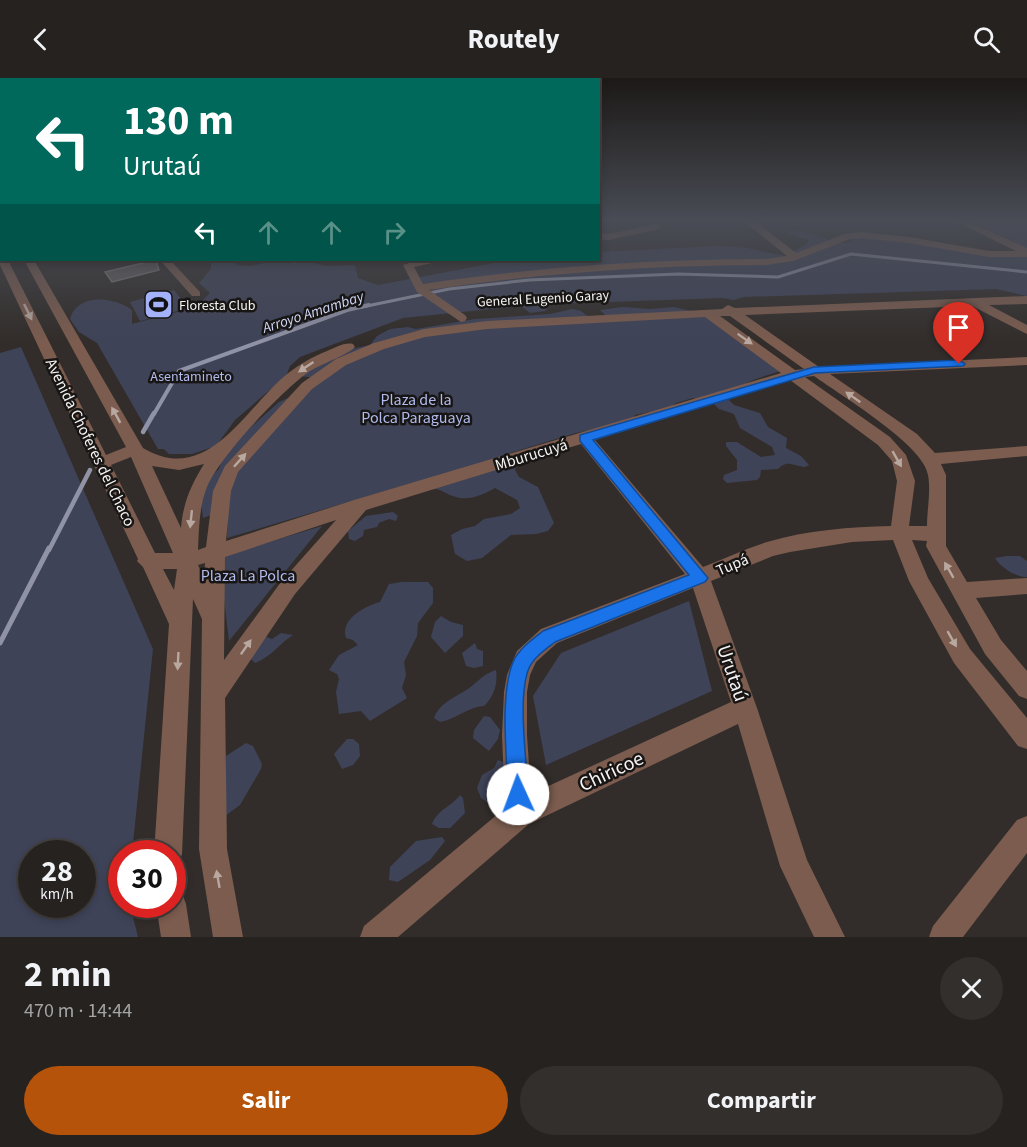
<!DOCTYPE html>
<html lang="es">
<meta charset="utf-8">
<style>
:root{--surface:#262220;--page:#322f2d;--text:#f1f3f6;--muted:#a4a4a5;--line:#423f3e;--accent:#b45309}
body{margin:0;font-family:"Source Sans 3",sans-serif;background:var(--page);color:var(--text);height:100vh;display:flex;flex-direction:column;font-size:22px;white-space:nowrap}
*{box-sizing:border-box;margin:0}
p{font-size:20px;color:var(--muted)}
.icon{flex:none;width:33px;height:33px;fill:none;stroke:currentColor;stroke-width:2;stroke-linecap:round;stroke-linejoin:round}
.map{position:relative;height:859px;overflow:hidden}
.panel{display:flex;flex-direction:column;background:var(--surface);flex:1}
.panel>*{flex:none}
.top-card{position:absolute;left:0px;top:0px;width:600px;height:183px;box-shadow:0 3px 9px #0003,0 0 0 2px var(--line);background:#00695c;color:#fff;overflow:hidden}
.speed{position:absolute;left:18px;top:762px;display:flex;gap:12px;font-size:30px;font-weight:700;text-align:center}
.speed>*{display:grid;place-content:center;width:78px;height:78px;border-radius:50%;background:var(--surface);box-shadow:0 3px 9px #0003,0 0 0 2px var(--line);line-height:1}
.speed small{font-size:15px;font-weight:400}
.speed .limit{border:9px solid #d22;background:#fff;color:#111}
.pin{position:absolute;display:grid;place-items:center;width:51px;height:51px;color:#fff;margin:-62px -26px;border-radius:50% 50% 50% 0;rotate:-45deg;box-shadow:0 0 6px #0007}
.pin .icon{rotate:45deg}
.me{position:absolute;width:66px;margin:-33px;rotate:358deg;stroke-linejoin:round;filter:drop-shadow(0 0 4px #0008)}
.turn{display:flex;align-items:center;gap:21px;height:126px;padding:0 24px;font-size:27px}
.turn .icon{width:78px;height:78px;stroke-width:2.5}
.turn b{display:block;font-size:42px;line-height:51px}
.lanes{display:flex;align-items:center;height:57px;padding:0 24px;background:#0003;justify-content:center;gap:30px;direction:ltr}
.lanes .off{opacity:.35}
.round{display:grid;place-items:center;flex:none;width:63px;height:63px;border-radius:32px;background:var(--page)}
.head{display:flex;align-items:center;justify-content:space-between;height:102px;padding:0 24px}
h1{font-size:36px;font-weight:700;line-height:45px}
.primary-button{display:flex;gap:12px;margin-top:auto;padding:12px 24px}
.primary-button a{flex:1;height:69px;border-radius:36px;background:var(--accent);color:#fff;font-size:24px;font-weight:700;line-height:69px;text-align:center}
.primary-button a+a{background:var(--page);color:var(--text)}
header{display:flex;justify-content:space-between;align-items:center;height:78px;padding:0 24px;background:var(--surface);font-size:27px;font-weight:700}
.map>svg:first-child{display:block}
</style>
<header><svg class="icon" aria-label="back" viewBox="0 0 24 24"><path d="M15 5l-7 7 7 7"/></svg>Routely<svg class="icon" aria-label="search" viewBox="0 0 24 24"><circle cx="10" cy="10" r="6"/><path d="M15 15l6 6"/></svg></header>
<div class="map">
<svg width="1027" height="859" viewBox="0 0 1027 859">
<rect width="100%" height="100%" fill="#322d2a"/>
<!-- green -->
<g fill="#3f4358" fill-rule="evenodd">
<path d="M969,143H1027V218L996,211L743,219L734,222L723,220L551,226L545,233L530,235L521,228L403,240L300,279L290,288L286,298L235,342L216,368L192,376H169L164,371H158L97,265L79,254L70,241C77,215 114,218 132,232V246L196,229L210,215L199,205L211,191V185L217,182H233L237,187L250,188L279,182H302L326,188L355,187L358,200L378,207L510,182H598L599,174L716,168L747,170L785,178L807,166L809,162L787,155C807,147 829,170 853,164L851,161L861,158L969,173L1017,176L1019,171L1013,163Z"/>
<polygon points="174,212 188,230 140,243 130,224"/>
<path d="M623,229L650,231L674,229L704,236L781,293C765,298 736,305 728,321L734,327L760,335L768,349L787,360L786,370L801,378L809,387L805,389C794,388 787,381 778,391L761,392L760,399L757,402L727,405L723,401L724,397L737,392V382L726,368V364H737L761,379L775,377L772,369L740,350L734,336L719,331L712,324H702L693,320L676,325L670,330L635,337L631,344L576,355L510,375L517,385L515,392L519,399L538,409L554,445L548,453L536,456L511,457L482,480L467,483L455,476L451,457L462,451L475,448L484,441L511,436L520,430L517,422L495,410C483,417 467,424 453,418C446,416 443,412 435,411C424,409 413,412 402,408L227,460L228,431L203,440L201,424L210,399L219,391L221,384L244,355L279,324L288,320L303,319L317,300L299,298L351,271L370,267L377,258L390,251L408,249L416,251L475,241L550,236L572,231L581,233L590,240H608L600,232Z"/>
<path d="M21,269L153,571L132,775L122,776V826L130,827L138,859H0V275ZM32,776H82V826H32Z"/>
<polygon points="393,434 398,438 396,443 389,441 379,445 377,449 364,452 363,458 355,463 349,461 348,453 366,438"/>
<polygon points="322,448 229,563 219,479"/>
<path d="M1007,478H1020L1027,483V499C1016,499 1001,490 995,480Z"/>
<path d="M402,504H428L433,510V525L418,545L417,558L404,584L406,597L402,610L407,620L370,643L361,633L339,636L336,614L339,601L337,596L329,592L339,577L358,567L353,562L346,560C340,541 365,528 380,524L389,506Z"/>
<polygon points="689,523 712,613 546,687 533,618 561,575"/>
<polygon points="441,538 451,544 463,547 463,558 445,575 431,559 435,544"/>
<path d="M281,555L293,557C279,566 271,579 255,585L248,578L264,558L272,561Z"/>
<polygon points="475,565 477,571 483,573 483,588 474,590 466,588 462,575"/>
<path d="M496,592C498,606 494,618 484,628C468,629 456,641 440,644L434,640C440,623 460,618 473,607C481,600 486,595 496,592Z"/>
<polygon points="484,638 490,639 500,652 498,661 489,673 473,660 474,652"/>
<polygon points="347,661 353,661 359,666 360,678 353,687 342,691 334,676"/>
<polygon points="246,665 253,668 262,686 261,691 240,727 225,738 226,678"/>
<path d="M498,682L507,686C505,703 507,718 488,725L481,720L477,710L482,697L494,690Z"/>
<path d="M460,717L463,720L465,735L450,750H439L432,746C438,731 451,729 460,717Z"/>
<polygon points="442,759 445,763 430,782 398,804 389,802 390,789 416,763"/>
</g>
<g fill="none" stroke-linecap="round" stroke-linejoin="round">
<!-- stream-far3 -->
<polyline stroke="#9092a5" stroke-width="3" points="362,229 449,211 529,202 678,196 778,199 851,176 1027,194"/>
<!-- stream-far2 -->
<polyline stroke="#9092a5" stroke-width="4" points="154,336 179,293 347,232 369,227"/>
<!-- stream-far1 -->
<g stroke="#9092a5" stroke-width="4.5">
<polyline points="143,354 154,335"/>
<polyline points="49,472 90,392"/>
</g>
<!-- stream -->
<polyline stroke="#9092a5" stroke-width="5" points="0,565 49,470"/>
</g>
<!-- building -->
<polygon fill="#645f5c" stroke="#7e7876" stroke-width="1.5" points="156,182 159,192 112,204 105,194"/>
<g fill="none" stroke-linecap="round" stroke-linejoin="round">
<!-- minor -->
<g fill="#7b5c4e" fill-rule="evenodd">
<path d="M744,143H755L796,175L844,156L861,154L909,159L989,173H1016L955,143H968L1027,170V179H989L909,165L861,160L850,161L793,183L766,187C653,187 541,195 429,212L465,237L467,240L465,243L461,244L417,214L403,187L419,182H438L437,184L414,189L423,206C537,189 651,181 766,181L787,178Z"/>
<polygon points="657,146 660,147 660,151 608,162 598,161 598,155 608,156"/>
<rect x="0" y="147" width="2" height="6"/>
<path d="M2,179V182H8L106,377L126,369L24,182H34L143,370C208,409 245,330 287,296C300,286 312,279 327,273C335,270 344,264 353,266L355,269C346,278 320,286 307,295C280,315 220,378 207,409C199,429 199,451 198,472L206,469L213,413L225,388L302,305L336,281L374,265L424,251L487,243L722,231L728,227L735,230L1027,218V226L989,227L1027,247V256L972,228L745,237L819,289L1027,279V287L830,296L917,356L935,375L1027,368V378L941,386L946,397V468L967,504L1027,500V516L976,520L1001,562L1027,593V621L1019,618L985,576L926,468L927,463L912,462L928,500L970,571L1027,640V671L1018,668L954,585L909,503L893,462L852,464L790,474L773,478L711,503L757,630L807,782L845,859H814L780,788L738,646L529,746L398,859H360L364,848L505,730L502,657L504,614L507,597L517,573L541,551L685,496L581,366L366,432L295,516L225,620L227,771L243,859H213L199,771L202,541L193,521L182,776L178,786L172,788V776H154L169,546L143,489L137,483L138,481L0,187ZM720,238H730L804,291L795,292ZM705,239L781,295L354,422L226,463L231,413L238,394L312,311L346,287L384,271L425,259L487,251ZM814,298C840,317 924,367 928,397C931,413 927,432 927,448H909L915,403L906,377L890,359L805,299ZM790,302L878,367L892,383L897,403L891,448C850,449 807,452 767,464C745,471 724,481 703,489L595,362ZM131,379L173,475H155L111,387ZM204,386C191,407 183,425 181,450L152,388L179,392ZM336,442L281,504L224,582L225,479ZM205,485L204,500L198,487ZM163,491H177L174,512ZM693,510L731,624L531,716L527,657V614L530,597L536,584L557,565Z"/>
<polygon points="160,182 170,182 200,214 200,218 192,218"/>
<polygon points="287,182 298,182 299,183 294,186"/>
<polygon points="1027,738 1027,775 963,859 929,859 933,848 1017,742"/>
<polygon points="172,812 182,815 186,826 191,859 161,859 156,826 172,826"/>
</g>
</g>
<!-- one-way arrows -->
<defs><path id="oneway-solid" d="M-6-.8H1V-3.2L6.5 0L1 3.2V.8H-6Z" transform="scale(1.5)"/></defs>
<g fill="#b8a8a0">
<use href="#oneway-solid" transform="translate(28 234) rotate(64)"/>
<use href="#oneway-solid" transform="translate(745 261) rotate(35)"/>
<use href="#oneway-solid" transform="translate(306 289) rotate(146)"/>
<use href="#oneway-solid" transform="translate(853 319) rotate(-145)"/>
<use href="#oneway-solid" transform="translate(116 337) rotate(-119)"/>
<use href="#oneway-solid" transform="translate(897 381) rotate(60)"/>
<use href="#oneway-solid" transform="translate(240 382) rotate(-48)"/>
<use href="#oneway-solid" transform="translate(191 441) rotate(96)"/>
<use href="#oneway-solid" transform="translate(949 492) rotate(-120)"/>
<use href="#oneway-solid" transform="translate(952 561) rotate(60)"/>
<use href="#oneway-solid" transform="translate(246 569) rotate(-55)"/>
<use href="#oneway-solid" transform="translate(178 583) rotate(93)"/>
<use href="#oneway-solid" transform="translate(218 801) rotate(-100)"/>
</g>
<!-- sky -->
<linearGradient id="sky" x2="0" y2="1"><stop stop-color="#1c1917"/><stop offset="0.54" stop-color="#494c55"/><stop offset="1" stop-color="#494c55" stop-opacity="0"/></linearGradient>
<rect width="1027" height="264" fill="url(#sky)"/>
<!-- route -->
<path fill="#1a73e8" stroke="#114b97" stroke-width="1.5" d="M959,282L965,286L963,288L815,295L593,362L708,500L705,504L555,564C546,571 534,579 529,590C517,619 527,683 528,716L526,723L518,726L511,723L508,716C507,680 499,614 514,582C520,570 533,561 543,553L689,497L580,363V357L814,289Z"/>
<!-- icons -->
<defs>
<symbol id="stadium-square" viewBox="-11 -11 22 22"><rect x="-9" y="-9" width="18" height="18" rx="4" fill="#a4b2fc" stroke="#181615"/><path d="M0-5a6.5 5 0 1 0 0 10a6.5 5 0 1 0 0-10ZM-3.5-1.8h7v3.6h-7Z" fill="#111"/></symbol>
</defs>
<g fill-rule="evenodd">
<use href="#stadium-square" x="142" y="210" width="33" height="33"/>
</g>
<g text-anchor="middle" stroke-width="5" stroke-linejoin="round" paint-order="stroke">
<!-- far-street labels -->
<g font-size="14" fill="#f6f3f2" stroke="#181615">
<text transform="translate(543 220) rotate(-3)" y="5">General Eugenio Garay</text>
</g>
<!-- far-poi labels -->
<g font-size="14" fill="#f6f3f2" stroke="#181615" text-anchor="start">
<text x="179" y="232">Floresta Club</text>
</g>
<!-- far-park labels -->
<g font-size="14" fill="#b1bbee" stroke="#181615">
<text x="191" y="303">Asentamineto</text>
</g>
<!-- far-water labels -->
<g font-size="15" font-style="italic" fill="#d1d8f7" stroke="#181615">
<text transform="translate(313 234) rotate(-18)" y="5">Arroyo Amambay</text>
</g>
<!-- park labels -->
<g font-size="16" fill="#b1bbee" stroke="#181615">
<text x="416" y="327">Plaza de la<tspan x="416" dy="18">Polca Paraguaya</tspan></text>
<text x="248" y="503">Plaza La Polca</text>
</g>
<!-- street labels -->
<g font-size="16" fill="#f6f3f2" stroke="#181615">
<text transform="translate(91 364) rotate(64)" y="6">Avenida Choferes del Chaco</text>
<text transform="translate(531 376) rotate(-17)" y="6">Mburucuyá</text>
<text transform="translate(732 486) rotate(-23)" y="6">Tupá</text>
</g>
<!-- near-street labels -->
<g font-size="20" fill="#f6f3f2" stroke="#181615">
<text transform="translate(733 595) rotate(71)" y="7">Urutaú</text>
<text transform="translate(611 693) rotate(-25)" y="7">Chiricoe</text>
</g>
</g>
</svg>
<div class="speed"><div>28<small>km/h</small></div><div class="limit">30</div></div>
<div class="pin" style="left:959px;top:286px;background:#d93025"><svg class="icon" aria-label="arrive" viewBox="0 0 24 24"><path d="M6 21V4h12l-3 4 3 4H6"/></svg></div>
<svg class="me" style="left:518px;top:716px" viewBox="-20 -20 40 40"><circle r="19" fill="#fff"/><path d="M0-13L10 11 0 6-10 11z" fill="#1a73e8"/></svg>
<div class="top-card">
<div class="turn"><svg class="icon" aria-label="left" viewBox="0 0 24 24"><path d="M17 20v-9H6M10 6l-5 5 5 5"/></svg><div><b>130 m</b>Urutaú</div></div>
<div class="lanes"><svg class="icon" aria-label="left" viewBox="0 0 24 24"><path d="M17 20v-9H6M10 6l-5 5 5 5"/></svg><svg class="icon off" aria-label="ahead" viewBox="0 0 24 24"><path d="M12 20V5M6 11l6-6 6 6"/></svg><svg class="icon off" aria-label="ahead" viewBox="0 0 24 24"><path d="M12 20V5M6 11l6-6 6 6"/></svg><svg class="icon off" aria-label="right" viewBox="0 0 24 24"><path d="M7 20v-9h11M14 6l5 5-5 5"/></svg></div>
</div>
</div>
<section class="panel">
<div class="head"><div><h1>2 min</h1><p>470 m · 14:44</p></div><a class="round"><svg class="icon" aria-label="close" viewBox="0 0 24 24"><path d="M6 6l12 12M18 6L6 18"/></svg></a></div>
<div class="primary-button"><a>Salir</a><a>Compartir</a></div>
</section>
